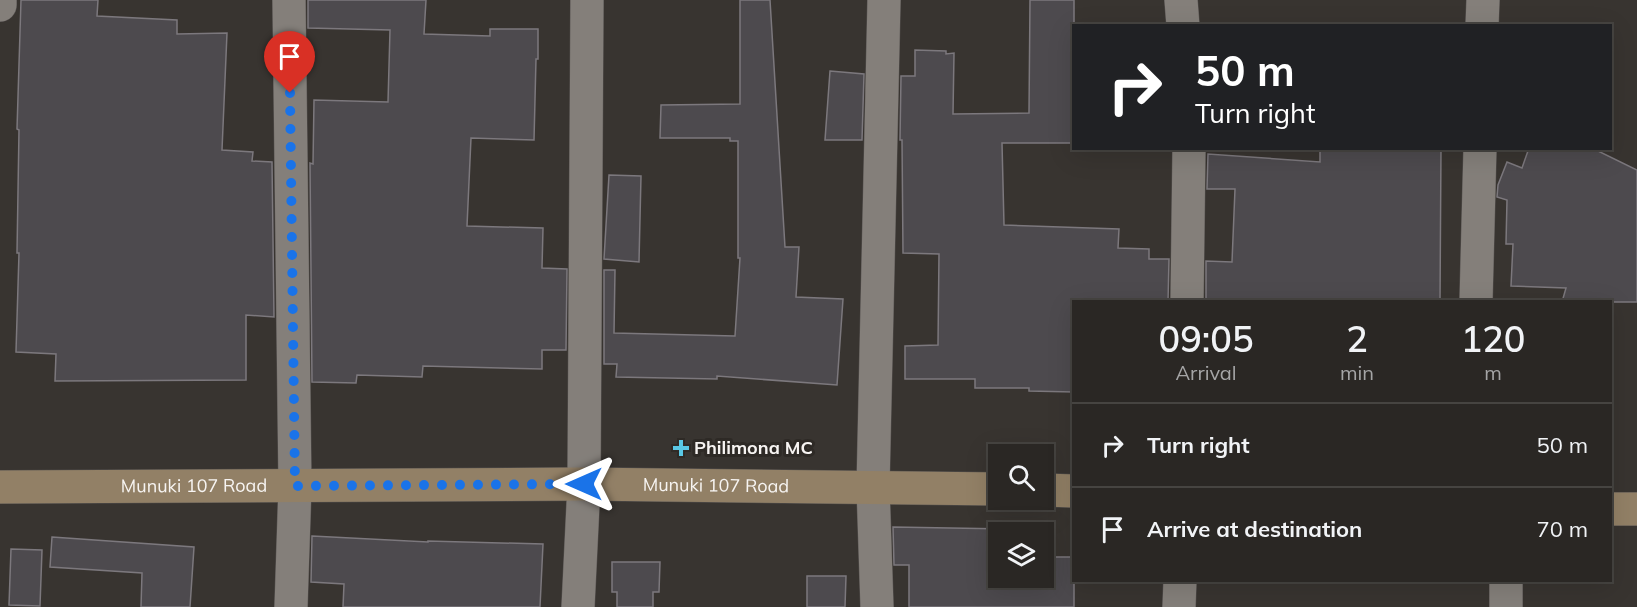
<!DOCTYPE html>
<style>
:root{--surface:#2a2724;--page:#322f2c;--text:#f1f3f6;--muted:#a5a5a6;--line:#464441}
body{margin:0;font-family:Mulish,sans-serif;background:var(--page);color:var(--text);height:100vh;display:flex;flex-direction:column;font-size:22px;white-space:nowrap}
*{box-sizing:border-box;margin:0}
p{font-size:20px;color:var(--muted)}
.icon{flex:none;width:33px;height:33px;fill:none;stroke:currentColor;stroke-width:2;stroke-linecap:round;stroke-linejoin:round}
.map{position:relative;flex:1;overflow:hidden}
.side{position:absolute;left:1072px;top:300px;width:540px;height:282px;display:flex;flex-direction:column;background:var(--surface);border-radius:0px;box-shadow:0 6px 24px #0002,0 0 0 2px var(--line)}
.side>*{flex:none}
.top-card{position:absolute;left:1072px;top:24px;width:540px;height:126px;border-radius:0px;box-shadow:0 6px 24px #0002,0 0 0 2px var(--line);background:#202124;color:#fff;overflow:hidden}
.fabs{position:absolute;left:988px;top:444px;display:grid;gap:12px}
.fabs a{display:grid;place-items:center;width:66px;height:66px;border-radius:0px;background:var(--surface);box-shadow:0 6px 24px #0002,0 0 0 2px var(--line);font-size:30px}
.pin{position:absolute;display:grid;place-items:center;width:51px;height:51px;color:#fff;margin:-62px -26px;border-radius:50% 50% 50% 0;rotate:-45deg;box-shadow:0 0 6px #0007}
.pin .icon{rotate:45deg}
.me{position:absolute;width:66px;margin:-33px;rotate:270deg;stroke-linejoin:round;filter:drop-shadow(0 0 4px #0008)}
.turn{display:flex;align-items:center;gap:21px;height:126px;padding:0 24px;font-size:27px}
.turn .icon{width:78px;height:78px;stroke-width:2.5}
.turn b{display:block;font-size:42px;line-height:51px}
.eta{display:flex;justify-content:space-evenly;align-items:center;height:102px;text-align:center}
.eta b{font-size:36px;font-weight:600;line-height:42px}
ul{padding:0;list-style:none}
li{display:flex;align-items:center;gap:18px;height:84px;padding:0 24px;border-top:2px solid var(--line)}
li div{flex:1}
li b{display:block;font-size:22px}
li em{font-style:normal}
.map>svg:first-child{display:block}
</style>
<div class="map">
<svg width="1637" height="607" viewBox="0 0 1637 607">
<rect width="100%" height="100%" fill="#383430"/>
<!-- building -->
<g fill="#4d4a4e" stroke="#7c787d" stroke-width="1.5">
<polygon points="21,0 98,0 97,16 177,20 177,34 227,33 222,150 253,152 252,161 272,162 274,317 246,315 246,380 55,381 56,354 16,352 19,253 17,253 19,130 17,129"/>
<polygon points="308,0 426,0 424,34 490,36 490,29 538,29 538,59 536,59 534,140 471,138 467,226 543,228 542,268 567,269 566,350 542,350 542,369 423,366 422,377 357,375 356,383 312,382 310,163 313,164 314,100 388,102 390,30 308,28"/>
<polygon points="740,0 770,0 785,247 799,247 796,297 843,299 837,385 717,376 717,379 616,377 617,364 604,364 604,270 615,270 614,333 735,336 740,258 738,258 738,141 730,141 730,138 660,138 661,105 740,104"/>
<polygon points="1030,0 1074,0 1074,143 1002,143 1004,225 1119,229 1118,248 1149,249 1149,259 1169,259 1168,302 1074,302 1074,392 1029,391 1029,388 975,388 975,379 905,379 905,346 938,345 939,254 903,253 902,140 900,140 901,76 915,76 915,50 946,51 946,54 954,53 953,114 1029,113"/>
<polygon points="830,71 864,74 862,140 825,140"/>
<polygon points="1320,148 1441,148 1440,302 1206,302 1206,261 1232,262 1235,189 1207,189 1208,154 1320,162"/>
<polygon points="1529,148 1592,148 1637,170 1637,302 1562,302 1566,288 1511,286 1513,244 1506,244 1507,200 1497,197 1498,185 1507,162 1522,168"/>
<polygon points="609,175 641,176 639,262 604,259"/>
<polygon points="893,527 1007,529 1007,532 999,532 999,578 1044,578 1044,557 1074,557 1074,607 909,607 909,565 894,565"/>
<polygon points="312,536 428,542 428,541 543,544 540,607 343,607 344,584 311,582"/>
<polygon points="52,537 194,547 190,607 141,607 142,573 50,567"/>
<polygon points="11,549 42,550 40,606 9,605"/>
<polygon points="612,562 660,562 659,592 653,592 653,607 617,607 617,592 612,592"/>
<polygon points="807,576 846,576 845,607 807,607"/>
</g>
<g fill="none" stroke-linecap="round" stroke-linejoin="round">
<defs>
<g id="street">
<polyline points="289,0 295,486 291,607"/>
<polyline points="1181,0 1183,26"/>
<polyline points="0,5 0,0"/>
<polyline points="1482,26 1483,0"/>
<polyline points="1187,302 1189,148"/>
<polyline points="1476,302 1480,148"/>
<polyline points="578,607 584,484 587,0"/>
<polyline points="877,607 873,487 884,0"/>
<polyline points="1179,607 1180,580"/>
<polyline points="1506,607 1506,580"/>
</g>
<g id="secondary">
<path id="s1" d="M0,487L584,484L999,489"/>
<polyline points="1044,490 1074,491"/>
<polyline points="1611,509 1637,509"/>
</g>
</defs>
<!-- street casing -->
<use href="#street" stroke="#575351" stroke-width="34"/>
<!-- secondary casing -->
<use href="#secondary" stroke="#575351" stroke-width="34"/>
<!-- street -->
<use href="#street" stroke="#847f7a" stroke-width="33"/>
<!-- secondary -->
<use href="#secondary" stroke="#928066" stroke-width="33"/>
</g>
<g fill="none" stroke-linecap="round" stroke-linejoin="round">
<!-- route -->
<polyline stroke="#1a73e8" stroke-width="10" stroke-dasharray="0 18" points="290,93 295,486 584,484"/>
</g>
<!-- markers -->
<path fill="#5ac8e5" stroke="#2e2a26" stroke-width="2" d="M678 439h6v6h6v6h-6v6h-6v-6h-6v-6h6z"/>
<g text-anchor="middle" stroke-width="6" stroke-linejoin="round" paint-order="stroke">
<!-- poi labels -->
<g font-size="18" font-weight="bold" fill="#f7f4f2" stroke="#2e2a26" text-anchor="start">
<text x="694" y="454">Philimona MC</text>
</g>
<!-- street labels -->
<g font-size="18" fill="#f7f4f2" stroke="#2e2a26">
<text dy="6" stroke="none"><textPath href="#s1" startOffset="716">Munuki 107 Road</textPath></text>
<text dy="6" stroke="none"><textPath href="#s1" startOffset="194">Munuki 107 Road</textPath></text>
</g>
</g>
</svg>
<div class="fabs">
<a><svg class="icon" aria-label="search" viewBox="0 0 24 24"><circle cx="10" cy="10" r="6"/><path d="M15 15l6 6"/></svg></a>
<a><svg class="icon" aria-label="layers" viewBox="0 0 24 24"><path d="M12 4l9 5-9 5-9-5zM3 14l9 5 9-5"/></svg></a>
</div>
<div class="pin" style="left:290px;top:93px;background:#d93025"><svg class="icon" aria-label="arrive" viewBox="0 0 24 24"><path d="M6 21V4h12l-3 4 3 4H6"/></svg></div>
<svg class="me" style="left:584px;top:484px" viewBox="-20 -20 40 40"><path d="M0-17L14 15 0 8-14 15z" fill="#1a73e8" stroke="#fff" stroke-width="4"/></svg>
<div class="top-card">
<div class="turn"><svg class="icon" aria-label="right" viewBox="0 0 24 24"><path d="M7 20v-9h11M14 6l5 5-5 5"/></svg><div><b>50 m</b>Turn right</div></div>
</div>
<section class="side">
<div class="eta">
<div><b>09:05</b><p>Arrival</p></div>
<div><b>2</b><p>min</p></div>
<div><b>120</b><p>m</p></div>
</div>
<ul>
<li><svg class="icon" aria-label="right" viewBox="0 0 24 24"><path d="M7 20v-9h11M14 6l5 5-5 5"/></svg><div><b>Turn right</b></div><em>50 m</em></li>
<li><svg class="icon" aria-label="arrive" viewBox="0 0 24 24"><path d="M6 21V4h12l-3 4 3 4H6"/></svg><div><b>Arrive at destination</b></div><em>70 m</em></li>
</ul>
</section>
</div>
